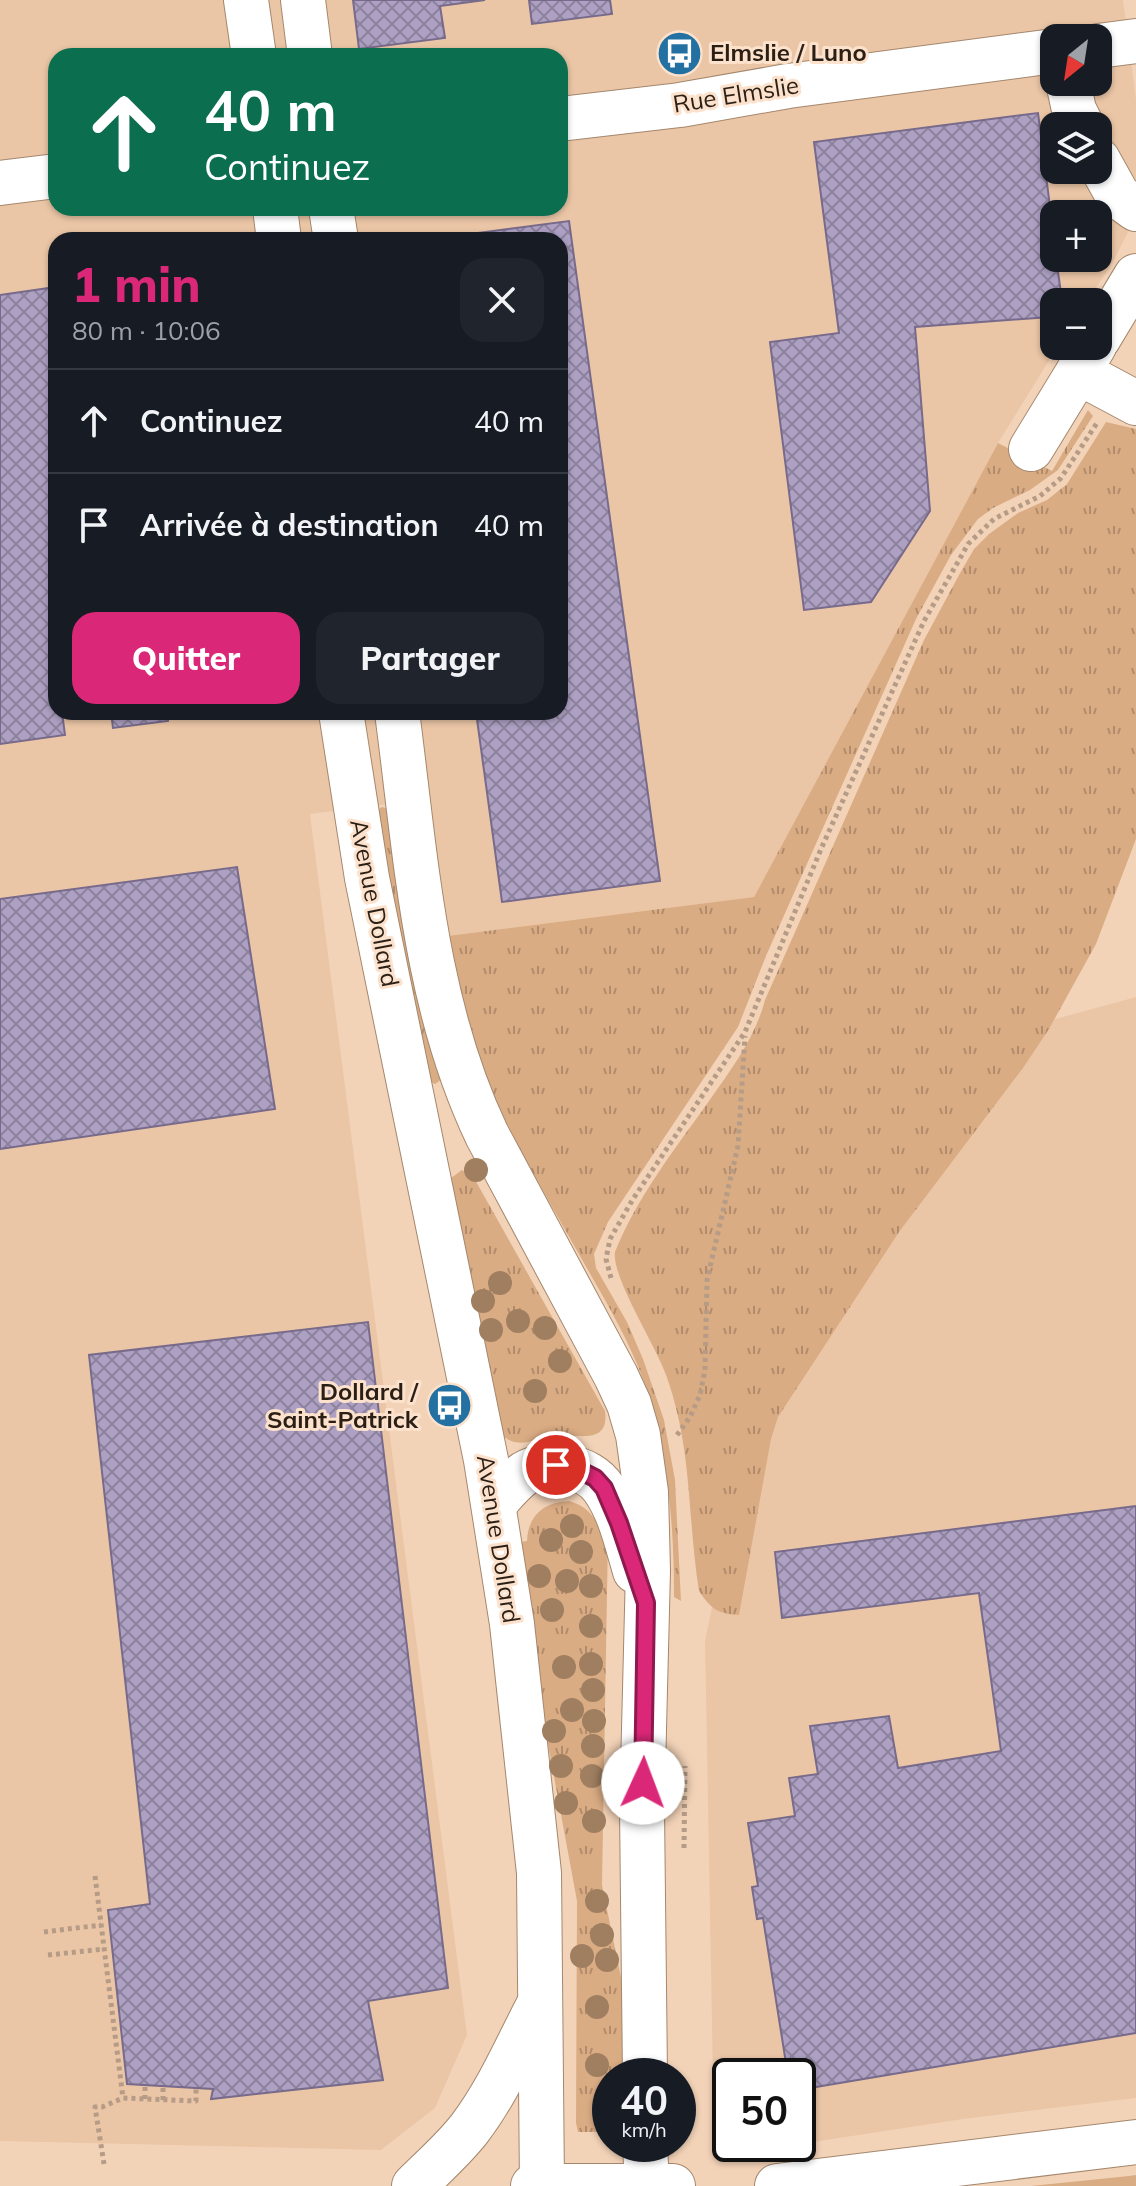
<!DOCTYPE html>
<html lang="fr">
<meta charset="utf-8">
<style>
:root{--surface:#171b24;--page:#20242c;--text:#f1f3f6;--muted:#9ea1a6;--line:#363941;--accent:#db2777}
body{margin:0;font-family:Mulish,sans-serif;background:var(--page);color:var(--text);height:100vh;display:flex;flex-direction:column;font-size:30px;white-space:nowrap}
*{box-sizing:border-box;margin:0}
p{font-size:26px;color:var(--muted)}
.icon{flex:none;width:44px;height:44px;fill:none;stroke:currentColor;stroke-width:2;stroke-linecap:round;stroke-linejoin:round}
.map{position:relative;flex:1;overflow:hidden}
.panel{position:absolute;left:48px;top:232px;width:520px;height:488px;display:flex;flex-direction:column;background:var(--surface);border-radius:24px;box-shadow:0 2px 6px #0004}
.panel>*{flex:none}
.banner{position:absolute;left:48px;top:48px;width:520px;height:168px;border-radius:24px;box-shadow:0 2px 6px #0004;background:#0b6e4f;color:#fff;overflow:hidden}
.needle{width:52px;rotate:210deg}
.fabs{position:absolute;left:1040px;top:24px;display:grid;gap:16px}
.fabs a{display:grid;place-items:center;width:72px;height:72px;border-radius:16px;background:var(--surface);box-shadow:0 2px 6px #0004;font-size:40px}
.speed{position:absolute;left:592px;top:2058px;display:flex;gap:16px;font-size:40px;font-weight:700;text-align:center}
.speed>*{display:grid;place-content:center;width:104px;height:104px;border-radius:50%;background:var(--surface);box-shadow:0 2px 6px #0004;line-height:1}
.speed small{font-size:20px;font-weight:400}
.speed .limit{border:4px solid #111;border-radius:12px;background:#fff;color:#111}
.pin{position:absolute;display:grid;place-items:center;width:68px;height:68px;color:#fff;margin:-34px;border:4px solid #fff;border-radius:50%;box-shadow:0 2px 8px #0007}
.me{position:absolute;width:88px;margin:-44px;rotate:2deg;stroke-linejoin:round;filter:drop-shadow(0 0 6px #0008)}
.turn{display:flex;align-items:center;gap:28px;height:168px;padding:0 24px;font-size:36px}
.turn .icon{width:104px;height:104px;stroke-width:2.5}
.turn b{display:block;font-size:56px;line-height:68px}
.round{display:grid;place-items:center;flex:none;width:84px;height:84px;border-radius:24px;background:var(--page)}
.head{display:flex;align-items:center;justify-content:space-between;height:136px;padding:0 24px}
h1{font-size:48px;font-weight:800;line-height:60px;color:var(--accent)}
.cta{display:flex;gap:16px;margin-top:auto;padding:16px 24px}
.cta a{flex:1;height:92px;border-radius:24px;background:var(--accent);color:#fff;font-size:32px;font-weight:800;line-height:92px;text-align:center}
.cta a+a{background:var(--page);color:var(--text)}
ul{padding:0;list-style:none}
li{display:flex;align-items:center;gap:24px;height:104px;padding:0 24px;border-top:2px solid var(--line)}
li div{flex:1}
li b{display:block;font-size:30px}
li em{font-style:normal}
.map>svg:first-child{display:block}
</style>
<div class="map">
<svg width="1136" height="2186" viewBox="0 0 1136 2186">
<defs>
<pattern id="grass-tufts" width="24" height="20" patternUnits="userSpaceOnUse" patternTransform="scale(2)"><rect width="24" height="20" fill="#daac84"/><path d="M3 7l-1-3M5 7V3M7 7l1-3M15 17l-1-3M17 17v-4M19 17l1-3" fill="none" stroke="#b18b6b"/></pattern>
<pattern id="building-cross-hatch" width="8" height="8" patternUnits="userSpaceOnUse" patternTransform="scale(2)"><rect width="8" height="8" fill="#ada0c3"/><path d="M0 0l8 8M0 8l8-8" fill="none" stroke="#8d829d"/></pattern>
</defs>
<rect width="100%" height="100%" fill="#f3d3b8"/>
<!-- built -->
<g fill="#ebc6a6" fill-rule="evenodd">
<path d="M0,0H1123L1136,99V217L1110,267L1086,302H1054V346H1058L998,443L754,897L447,936L429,799L310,814L467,2035L435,2108L381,2150L0,2141ZM1054,38H1098V82H1054ZM56,56H560V208H56ZM1054,126H1098V170H1054ZM1054,214H1098V258H1054ZM56,240H560V712H56Z"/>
<polygon points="1136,997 1136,2098 963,2119 800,2144 798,2076 730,2076 730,2106 713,2081 705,1641 729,1525 779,1395 1048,1021"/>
</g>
<!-- grass -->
<g fill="url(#grass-tufts)">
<path d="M1088,410L1093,416L1058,470L1030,490L993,508L978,519L951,555L916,619L766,956L738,1027L608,1222L594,1254L596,1268L627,1322L643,1359L664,1420L675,1480L681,1601L674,1597C674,1523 668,1452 644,1382C629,1340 606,1302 584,1263C550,1202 512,1141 485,1076C466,1031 456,984 447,936L754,897L998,443L1052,471Z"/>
<path d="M1106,422L1136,429V839L1096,944L1049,1029L1023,1068L899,1232L778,1417L771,1439L739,1615C718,1614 711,1609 699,1591C687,1516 693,1450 666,1375C656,1346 611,1276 615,1252C637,1197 675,1149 709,1101C732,1068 755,1038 765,1000L924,640L959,575L974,549L989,534L1018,513L1047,500L1067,484Z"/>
<polygon points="382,807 389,809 441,1080 435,1084 428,1081 376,811"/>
<path d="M462,1170L474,1178L605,1411C610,1448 573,1432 553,1436C533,1439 517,1451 500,1433L449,1186L451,1178Z"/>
<path d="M569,1501C587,1506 597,1517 601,1536H608L602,1885L624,1992L625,2076H610V2132H578L576,2123L577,1901L540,1701L520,1542L527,1541C528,1516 543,1502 569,1501Z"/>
</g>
<!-- park -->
<polygon fill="#daac84" points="1136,2175 1136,2186 1031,2186 1129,2176"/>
<!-- building -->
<g fill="url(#building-cross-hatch)" stroke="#776a8a" stroke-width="2">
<polygon points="353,0 485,0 440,6 445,38 359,49"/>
<polygon points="529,0 610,0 612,14 532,24"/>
<polygon points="1038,113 1054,238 1054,258 1056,258 1062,300 1054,302 1054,311 1050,317 915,327 930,511 871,602 804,610 770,342 839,333 814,142"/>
<polygon points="569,221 660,881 502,902 476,712 560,712 560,240 425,240"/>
<polygon points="56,287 56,712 62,712 65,735 0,744 0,295"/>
<polygon points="111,712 167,712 168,721 113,728"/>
<polygon points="237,867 275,1109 0,1149 0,899"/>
<polygon points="368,1322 448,1988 368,2001 383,2080 211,2099 213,2089 127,2084 108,1910 150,1904 89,1355"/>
<polygon points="1136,1506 1136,2033 798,2090 798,2076 788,2076 763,1918 757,1919 752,1887 758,1886 748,1823 795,1816 789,1778 818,1774 810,1726 889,1716 898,1768 1001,1751 979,1593 782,1618 775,1552"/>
</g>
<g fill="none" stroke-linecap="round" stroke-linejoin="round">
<defs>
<g id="minor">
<polyline points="1068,82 1074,110 1082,126"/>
<polyline points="1098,160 1118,196 1136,209"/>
<polyline points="0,183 56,176"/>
<polyline points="1098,339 1136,276"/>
<polyline points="1078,372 1136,403"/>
<polyline points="1031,449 1094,346"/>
</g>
<g id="major">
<polyline points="246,0 254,56"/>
<polyline points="303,0 310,56"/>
<polyline points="1098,46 1136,41"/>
<polyline points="560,119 680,105 788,86 1054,51"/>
<polyline points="275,208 279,240"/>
<polyline points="331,208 336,240"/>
<polyline points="341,712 367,878 486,1460 512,1624 539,1873 542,2186"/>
<path d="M397,712C416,856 424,1003 487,1135L616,1376L629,1404L638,1435L646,1492L648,1570L642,1809L645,2076"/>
<path d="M494,1504C504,1493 513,1481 525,1473C549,1459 588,1465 604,1489C620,1512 627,1544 635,1571"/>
<polyline points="645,2144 647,2186"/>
<path d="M414,2186C433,2167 454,2149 470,2128C498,2091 516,2048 537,2008"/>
<polyline points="533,2186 673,2186"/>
<polyline points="777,2186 1136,2142"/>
</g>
</defs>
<!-- minor casing -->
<use href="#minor" stroke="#a4876d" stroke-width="46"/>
<!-- major casing -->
<use href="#major" stroke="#a4876d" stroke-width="46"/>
<!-- path -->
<g stroke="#b69c86" stroke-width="5" stroke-dasharray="4 4" stroke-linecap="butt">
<polyline points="611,1278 606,1259 610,1239 633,1199 745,1032 821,849 924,621 959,560 968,544 994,519 1040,496 1061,478 1097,423"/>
<polyline points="677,1435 690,1417 700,1395 705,1370 707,1280 738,1146 745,1036"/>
<polyline points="684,1848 685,1766"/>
<polyline points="95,1876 123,2098"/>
<polyline points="44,1932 101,1925"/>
<polyline points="48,1955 104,1949"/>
<polyline points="145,2099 145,2085"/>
<polyline points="163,2100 163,2086"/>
<polyline points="683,2137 689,2124 683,2082"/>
<polyline points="104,2164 95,2107 102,2107 123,2098 196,2101 196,2088"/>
</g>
<!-- minor -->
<use href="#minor" stroke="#fff" stroke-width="44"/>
<!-- major -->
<use href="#major" stroke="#fff" stroke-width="44"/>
</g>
<!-- trees -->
<g fill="#a07f61">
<circle cx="476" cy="1170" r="12"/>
<circle cx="500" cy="1283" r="12"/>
<circle cx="483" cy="1301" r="12"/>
<circle cx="518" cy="1321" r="12"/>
<circle cx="545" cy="1328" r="12"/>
<circle cx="491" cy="1330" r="12"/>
<circle cx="560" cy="1361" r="12"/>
<circle cx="535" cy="1391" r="12"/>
<circle cx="572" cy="1526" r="12"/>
<circle cx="551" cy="1540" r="12"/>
<circle cx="581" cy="1552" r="12"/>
<circle cx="539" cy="1576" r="12"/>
<circle cx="567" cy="1581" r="12"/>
<circle cx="591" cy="1586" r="12"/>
<circle cx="552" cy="1610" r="12"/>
<circle cx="591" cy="1626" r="12"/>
<circle cx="591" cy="1664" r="12"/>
<circle cx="564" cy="1667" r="12"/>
<circle cx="593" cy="1690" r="12"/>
<circle cx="572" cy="1710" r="12"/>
<circle cx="594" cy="1721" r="12"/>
<circle cx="554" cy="1731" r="12"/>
<circle cx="593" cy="1746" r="12"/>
<circle cx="561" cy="1766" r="12"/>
<circle cx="592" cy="1776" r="12"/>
<circle cx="566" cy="1803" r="12"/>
<circle cx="594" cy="1821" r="12"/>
<circle cx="597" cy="1901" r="12"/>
<circle cx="602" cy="1935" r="12"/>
<circle cx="582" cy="1956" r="12"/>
<circle cx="607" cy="1960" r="12"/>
<circle cx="597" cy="2007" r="12"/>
<circle cx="597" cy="2065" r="12"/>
</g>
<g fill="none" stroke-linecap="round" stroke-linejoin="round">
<defs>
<polyline id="route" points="556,1465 581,1471 595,1478 604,1488 619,1523 646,1603 643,1783"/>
</defs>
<!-- route casing -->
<use href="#route" stroke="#8e194d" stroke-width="20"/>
<!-- route -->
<use href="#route" stroke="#db2777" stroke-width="14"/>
</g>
<!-- icons -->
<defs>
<symbol id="bus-disc" viewBox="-11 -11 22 22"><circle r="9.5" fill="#2370a2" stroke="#fce2cc"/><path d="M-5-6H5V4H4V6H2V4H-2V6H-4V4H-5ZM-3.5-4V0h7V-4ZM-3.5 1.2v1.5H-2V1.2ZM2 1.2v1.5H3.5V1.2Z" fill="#fff"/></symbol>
</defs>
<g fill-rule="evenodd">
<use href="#bus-disc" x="654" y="28" width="51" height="51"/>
<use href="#bus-disc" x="424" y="1380" width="51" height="51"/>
</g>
<g text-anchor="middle" stroke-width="6" stroke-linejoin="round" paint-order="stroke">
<!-- poi labels -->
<g font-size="24" font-weight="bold" fill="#2b1f15" stroke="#fce2cc" text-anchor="start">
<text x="710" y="61">Elmslie / Luno</text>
<text x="418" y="1400" text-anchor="end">Dollard /<tspan x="418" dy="28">Saint-Patrick</tspan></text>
</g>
<!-- street labels -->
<g font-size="24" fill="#2b1f15" stroke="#fce2cc">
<text transform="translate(736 95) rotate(-9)" y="8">Rue Elmslie</text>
<text transform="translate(374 903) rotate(79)" y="8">Avenue Dollard</text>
<text transform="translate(498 1539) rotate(81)" y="8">Avenue Dollard</text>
</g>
</g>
</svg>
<div class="fabs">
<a><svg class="needle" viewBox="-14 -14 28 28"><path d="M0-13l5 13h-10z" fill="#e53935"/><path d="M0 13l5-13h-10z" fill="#9ea1a6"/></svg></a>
<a><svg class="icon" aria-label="layers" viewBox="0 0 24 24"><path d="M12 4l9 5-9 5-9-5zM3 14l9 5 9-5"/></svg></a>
<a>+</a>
<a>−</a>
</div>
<div class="speed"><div>40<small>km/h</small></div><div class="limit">50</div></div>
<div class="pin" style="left:556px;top:1465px;background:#d93025"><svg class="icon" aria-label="arrive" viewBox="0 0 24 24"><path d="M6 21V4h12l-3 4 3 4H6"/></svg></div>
<svg class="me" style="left:643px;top:1783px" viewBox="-20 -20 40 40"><circle r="19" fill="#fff"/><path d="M0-13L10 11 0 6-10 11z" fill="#db2777"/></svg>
<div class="banner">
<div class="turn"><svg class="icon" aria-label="ahead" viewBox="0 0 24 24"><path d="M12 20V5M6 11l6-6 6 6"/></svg><div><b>40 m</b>Continuez</div></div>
</div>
<section class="panel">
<div class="head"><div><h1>1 min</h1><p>80 m · 10:06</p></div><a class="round"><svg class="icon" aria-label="close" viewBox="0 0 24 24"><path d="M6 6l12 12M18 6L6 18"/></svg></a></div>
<ul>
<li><svg class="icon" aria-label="ahead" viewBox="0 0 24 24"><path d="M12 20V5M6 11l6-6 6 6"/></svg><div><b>Continuez</b></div><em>40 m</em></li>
<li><svg class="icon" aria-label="arrive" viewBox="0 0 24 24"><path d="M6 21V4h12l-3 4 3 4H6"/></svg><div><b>Arrivée à destination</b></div><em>40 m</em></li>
</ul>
<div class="cta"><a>Quitter</a><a>Partager</a></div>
</section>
</div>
